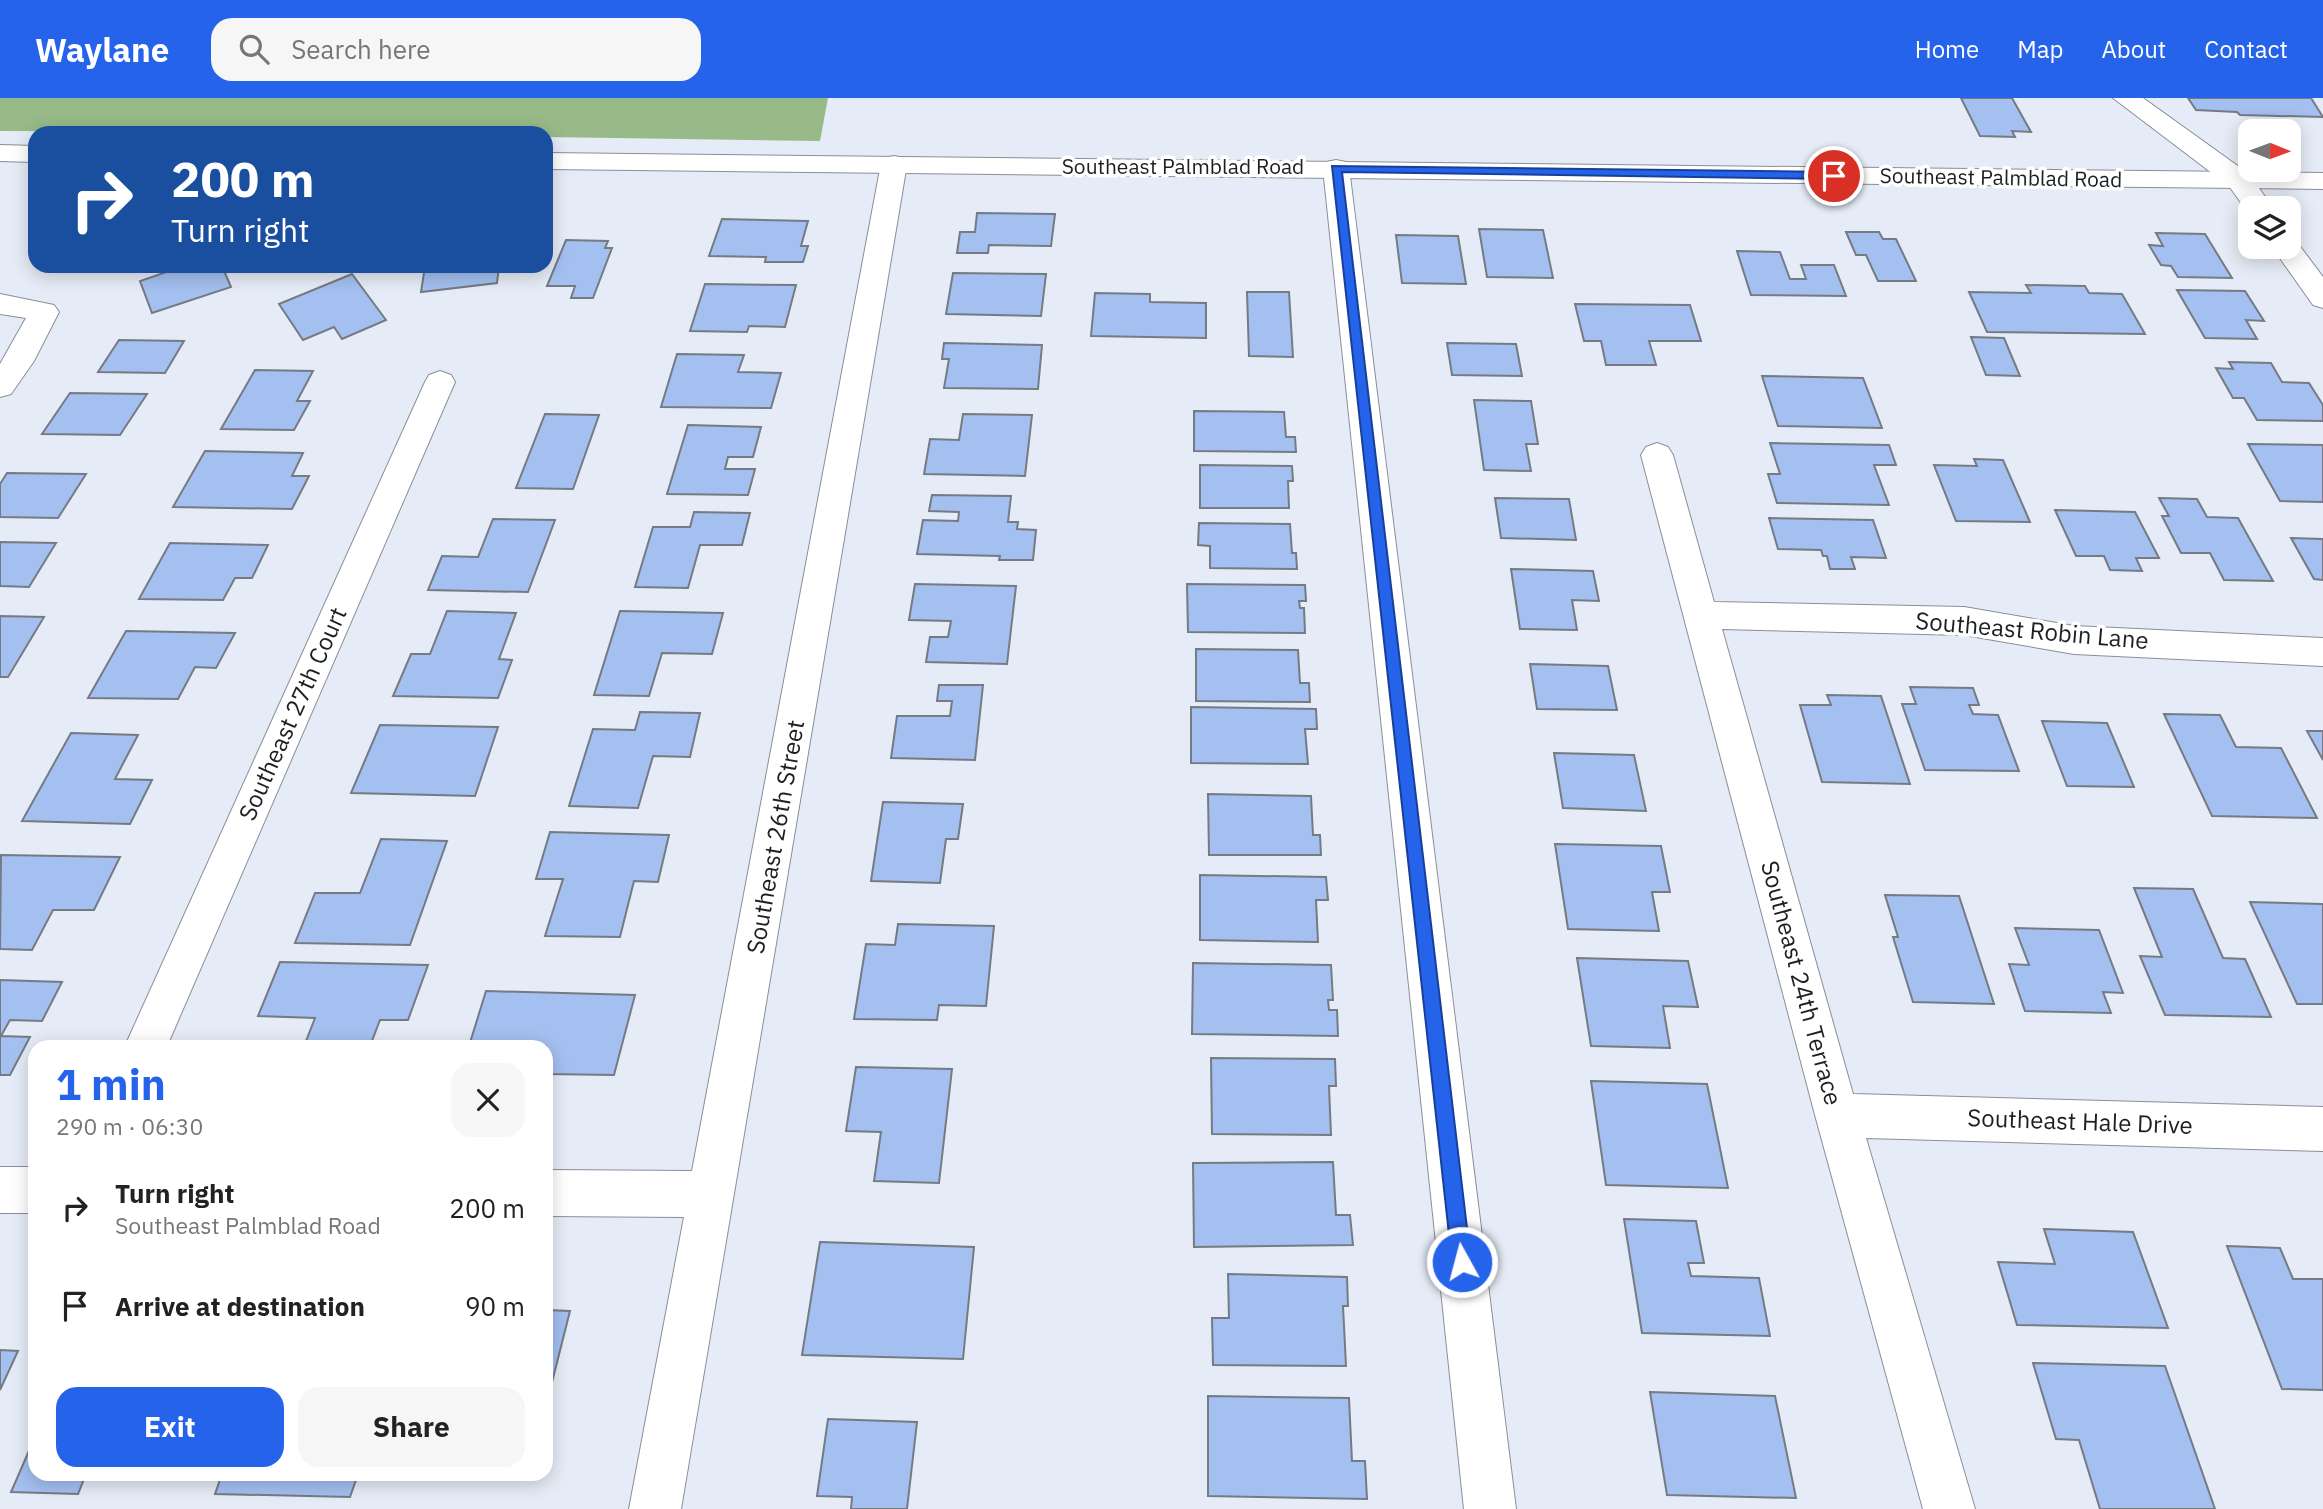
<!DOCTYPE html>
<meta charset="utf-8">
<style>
:root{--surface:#fff;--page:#f6f6f6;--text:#222;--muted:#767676;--accent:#2563eb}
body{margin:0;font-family:"IBM Plex Sans",sans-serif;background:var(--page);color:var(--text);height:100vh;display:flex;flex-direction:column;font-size:26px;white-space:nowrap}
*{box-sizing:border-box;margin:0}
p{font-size:23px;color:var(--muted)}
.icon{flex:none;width:38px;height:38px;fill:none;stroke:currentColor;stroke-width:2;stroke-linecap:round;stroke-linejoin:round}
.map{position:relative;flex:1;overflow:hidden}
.side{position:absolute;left:28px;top:942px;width:525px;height:441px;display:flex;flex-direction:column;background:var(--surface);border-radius:21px;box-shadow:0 4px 18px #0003}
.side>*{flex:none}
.hud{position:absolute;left:28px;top:28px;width:525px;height:147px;border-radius:21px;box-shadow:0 4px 18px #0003;background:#1a4fa0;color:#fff;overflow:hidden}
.needle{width:46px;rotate:91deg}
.tools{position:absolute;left:2238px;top:21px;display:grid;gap:14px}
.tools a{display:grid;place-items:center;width:63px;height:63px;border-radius:14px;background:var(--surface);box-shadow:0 4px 18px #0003;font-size:35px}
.pin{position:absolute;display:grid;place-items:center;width:60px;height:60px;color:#fff;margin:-30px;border:4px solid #fff;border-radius:50%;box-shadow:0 2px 7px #0007}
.me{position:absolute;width:77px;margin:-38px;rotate:353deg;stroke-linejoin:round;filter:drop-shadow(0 0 5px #0008)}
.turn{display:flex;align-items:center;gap:24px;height:147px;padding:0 28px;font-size:32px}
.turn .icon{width:91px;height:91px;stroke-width:2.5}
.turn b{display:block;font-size:49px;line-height:60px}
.round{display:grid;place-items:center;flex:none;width:74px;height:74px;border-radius:21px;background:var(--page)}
.head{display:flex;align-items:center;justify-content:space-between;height:119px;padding:0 28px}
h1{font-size:42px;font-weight:700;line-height:52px;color:var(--accent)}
.cta{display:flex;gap:14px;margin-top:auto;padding:14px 28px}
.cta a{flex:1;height:80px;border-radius:21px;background:var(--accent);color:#fff;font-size:28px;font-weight:700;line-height:80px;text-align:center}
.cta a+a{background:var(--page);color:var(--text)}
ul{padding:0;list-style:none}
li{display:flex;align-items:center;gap:21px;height:98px;padding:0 28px}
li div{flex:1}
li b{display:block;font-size:26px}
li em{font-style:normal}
header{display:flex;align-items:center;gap:42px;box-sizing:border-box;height:98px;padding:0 35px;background:var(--accent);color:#fff}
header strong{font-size:33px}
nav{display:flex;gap:38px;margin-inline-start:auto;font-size:24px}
.search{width:490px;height:63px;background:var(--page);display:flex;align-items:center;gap:18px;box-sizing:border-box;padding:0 24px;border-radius:21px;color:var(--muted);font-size:26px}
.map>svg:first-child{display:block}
</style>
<header>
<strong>Waylane</strong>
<div class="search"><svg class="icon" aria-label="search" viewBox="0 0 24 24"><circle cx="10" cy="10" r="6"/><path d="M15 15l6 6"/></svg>Search here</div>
<nav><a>Home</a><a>Map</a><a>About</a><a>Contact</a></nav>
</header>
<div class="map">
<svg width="2323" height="1411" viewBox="0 0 2323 1411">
<rect width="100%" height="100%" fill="#e6ecf7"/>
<!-- forest -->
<polygon fill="#98ba89" points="0,0 828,0 820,43 546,39 546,35 0,33"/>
<!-- building -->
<g fill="#a4c0f1" stroke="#757a83" stroke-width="2">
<polygon points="1961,0 2012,0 2031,34 2012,33 2015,39 1980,38"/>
<polygon points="2188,0 2311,0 2323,19 2240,17 2237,14 2196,12"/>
<polygon points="977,115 1055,116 1051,148 989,147 988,155 957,155 960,134 975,134"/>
<polygon points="722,121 808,123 801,148 808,148 803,164 765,164 766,159 709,158"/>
<polygon points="1479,131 1543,132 1553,180 1487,179"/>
<polygon points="1846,134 1879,134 1883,141 1896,141 1916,183 1878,183 1866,157 1856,157"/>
<polygon points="2156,135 2205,136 2232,180 2178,179 2171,168 2161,167 2149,147 2163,148"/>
<polygon points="1396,137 1458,138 1466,186 1402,185"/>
<polygon points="566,142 608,143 605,150 612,150 593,200 571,200 575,188 547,188"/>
<polygon points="1737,153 1780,154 1790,181 1806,181 1801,167 1834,167 1846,198 1751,197"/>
<polygon points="184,168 222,168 231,189 152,215 140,183"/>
<polygon points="425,168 499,168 497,185 421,194"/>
<polygon points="953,175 1046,176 1041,218 946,216"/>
<polygon points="352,176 386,222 342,241 334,229 303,242 279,206"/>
<polygon points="705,186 796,187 785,229 749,228 747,234 690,233"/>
<polygon points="2026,187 2085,188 2089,195 2122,196 2145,236 1987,234 1969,194 2031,195"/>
<polygon points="2177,192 2245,193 2264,223 2246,222 2257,241 2205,240"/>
<polygon points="1247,194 1289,194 1293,259 1249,258"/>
<polygon points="1095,195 1150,196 1150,204 1206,205 1206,240 1091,238"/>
<polygon points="1575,206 1690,207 1701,243 1649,243 1656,267 1606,267 1601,243 1584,243"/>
<polygon points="1971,239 2004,240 2020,278 1986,277"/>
<polygon points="119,242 184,243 165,275 98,274"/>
<polygon points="944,245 1042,247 1038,291 944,290 949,261 942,261"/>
<polygon points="1447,245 1516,246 1522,278 1452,277"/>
<polygon points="677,256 744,257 738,274 781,275 771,310 661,309"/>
<polygon points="2229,264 2271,265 2282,284 2309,285 2323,307 2323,323 2257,322 2244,300 2233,300 2216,270 2233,271"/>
<polygon points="255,272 313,273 297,303 310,303 294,332 221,331"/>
<polygon points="1762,278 1863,280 1882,330 1778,328"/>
<polygon points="70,295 147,296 120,337 42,336"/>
<polygon points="1474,302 1531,303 1538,346 1526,346 1531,373 1484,372"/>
<polygon points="1194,313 1284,314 1286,339 1295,339 1296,354 1194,353"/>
<polygon points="545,316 599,317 573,391 516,390"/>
<polygon points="963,316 1032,317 1025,378 924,376 930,341 959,342"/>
<polygon points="688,327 761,329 753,359 728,359 725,371 755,371 748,397 667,396"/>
<polygon points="1770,345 1889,347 1896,367 1874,367 1889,407 1777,405 1768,376 1780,376"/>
<polygon points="2248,346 2323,347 2323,404 2280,403"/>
<polygon points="205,353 303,355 292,378 309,378 292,411 173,409"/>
<polygon points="1974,361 2003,362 2030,424 1956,423 1934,367 1977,368"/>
<polygon points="1200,367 1292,368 1293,383 1288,383 1289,410 1200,410"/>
<polygon points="7,375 86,376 58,420 0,419 0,386"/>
<polygon points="932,397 1011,398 1008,424 1018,424 1017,431 1036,432 1033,462 999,462 1000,458 917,456 923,422 958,423 959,414 929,413"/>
<polygon points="1495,400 1569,401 1576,442 1501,440"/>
<polygon points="2159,400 2197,401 2207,419 2238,420 2273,483 2224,482 2210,455 2181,455 2162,418 2169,418"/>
<polygon points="2055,412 2135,414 2159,460 2136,460 2142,473 2110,472 2104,458 2076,458"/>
<polygon points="694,414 750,415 742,447 700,447 688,490 635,489 653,429 690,429"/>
<polygon points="1769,420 1873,422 1886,460 1851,459 1855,471 1830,471 1827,458 1823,458 1821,452 1778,451"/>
<polygon points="493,421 555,422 528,494 428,492 442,458 478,459"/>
<polygon points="1199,425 1290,426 1292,455 1296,455 1297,471 1210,470 1210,448 1198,447"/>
<polygon points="2291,440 2323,441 2323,482 2314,481"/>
<polygon points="0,444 56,445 29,489 0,488"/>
<polygon points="170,445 268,447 252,480 235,480 223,502 139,501"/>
<polygon points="1511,471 1593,473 1599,503 1572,502 1577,532 1520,531"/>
<polygon points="915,486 1016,488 1007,566 926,564 930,539 948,539 951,523 909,522"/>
<polygon points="1187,486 1305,487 1306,503 1299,503 1300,510 1304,510 1305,535 1188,534"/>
<polygon points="447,513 516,515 499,561 512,562 498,600 393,598 411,556 430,556"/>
<polygon points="620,513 723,515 712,556 662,555 649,598 594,597"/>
<polygon points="0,518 44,519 8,579 0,579"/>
<polygon points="126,533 235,535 216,570 195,569 178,601 88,600"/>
<polygon points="1196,551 1298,552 1300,585 1309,585 1310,604 1196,603"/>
<polygon points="1530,566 1608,568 1617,612 1537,611"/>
<polygon points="939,587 983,587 975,662 891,660 897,618 950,618 952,603 937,603"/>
<polygon points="1910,589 1973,590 1979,607 1969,607 1973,616 1998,617 2019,673 1925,672 1902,606 1916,606"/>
<polygon points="1827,597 1881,598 1910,686 1822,684 1800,607 1831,607"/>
<polygon points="1191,609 1316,611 1317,631 1305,631 1308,666 1191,665"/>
<polygon points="640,614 700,615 690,659 653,658 638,710 569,708 593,631 635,632"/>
<polygon points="2164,616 2220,617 2236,649 2281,650 2317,720 2212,718"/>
<polygon points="2042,623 2107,625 2134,689 2067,688"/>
<polygon points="380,627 498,629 475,698 351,695"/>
<polygon points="2307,633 2323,633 2323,662"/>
<polygon points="71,635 138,637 115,681 152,682 130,726 22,723"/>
<polygon points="1554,655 1634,657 1646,713 1563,710"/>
<polygon points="1208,696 1311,698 1313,737 1320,737 1321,757 1209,757"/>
<polygon points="883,704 963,706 958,741 946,741 940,785 871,783"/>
<polygon points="550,734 669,737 658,784 634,783 620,839 545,838 563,781 536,781"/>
<polygon points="381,741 447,743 410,847 295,845 315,795 360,795"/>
<polygon points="1555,746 1661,748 1670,794 1652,794 1659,833 1568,831"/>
<polygon points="1,757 120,759 94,812 53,812 32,852 0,851"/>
<polygon points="1200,777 1326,779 1328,802 1316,802 1318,844 1200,842"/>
<polygon points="2134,790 2193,791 2223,860 2245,861 2271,919 2165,917 2140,858 2162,859"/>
<polygon points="1885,797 1959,798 1994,906 1913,904 1893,839 1898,839"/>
<polygon points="2250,804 2323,806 2323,906 2297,906"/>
<polygon points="898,826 994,828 986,908 939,907 937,922 854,921 866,846 895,847"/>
<polygon points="2015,830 2099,832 2123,895 2103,894 2111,915 2025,913 2009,866 2029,867"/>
<polygon points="1577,860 1688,863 1698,909 1663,908 1670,950 1591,948"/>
<polygon points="280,864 428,867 408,922 380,922 370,948 288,948 290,943 306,943 315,920 258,918"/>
<polygon points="1193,865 1331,867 1333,902 1328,902 1329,912 1337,912 1338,938 1192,936"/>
<polygon points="0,882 62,884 42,923 10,922 1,938 30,939 10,977 0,977"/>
<polygon points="486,893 635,897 614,977 546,976 546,948 469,948"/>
<polygon points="1211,960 1335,961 1336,988 1329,988 1331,1037 1212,1036"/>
<polygon points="856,969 952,971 939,1085 874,1083 881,1034 846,1033"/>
<polygon points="1591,983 1707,986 1728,1090 1606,1087"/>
<polygon points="1333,1064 1336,1117 1350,1117 1353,1147 1194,1149 1193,1065"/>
<polygon points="1624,1121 1696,1123 1704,1165 1688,1165 1691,1178 1759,1180 1770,1238 1642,1235"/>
<polygon points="2044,1131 2133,1134 2168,1230 2017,1227 1998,1164 2055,1166"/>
<polygon points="820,1144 974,1149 963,1261 802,1257"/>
<polygon points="2227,1148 2280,1150 2293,1181 2323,1181 2323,1292 2282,1291"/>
<polygon points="1228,1176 1347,1179 1348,1208 1343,1208 1346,1268 1213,1267 1212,1220 1229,1220"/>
<polygon points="546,1212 570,1213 546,1308"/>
<polygon points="0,1252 18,1253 0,1292"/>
<polygon points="2033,1265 2165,1268 2215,1411 2100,1411 2079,1342 2056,1341"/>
<polygon points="1650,1294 1775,1298 1796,1400 1667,1397"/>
<polygon points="1208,1298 1349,1300 1352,1363 1365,1363 1367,1401 1208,1398"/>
<polygon points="828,1321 917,1324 907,1411 851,1411 852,1399 817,1398"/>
<polygon points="35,1339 35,1376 86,1376 78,1396 11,1394"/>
<polygon points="222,1376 358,1376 350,1399 215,1396"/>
</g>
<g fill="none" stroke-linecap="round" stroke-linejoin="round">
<defs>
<g id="minor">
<polygon points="2113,0 2143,0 2249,76 2273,110 2250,110 2249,116 2229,88"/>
<polygon points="894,58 904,60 907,66 681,1411 629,1411 684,1119 546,1118 546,1072 692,1073 881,66 884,60"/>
<polygon points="1336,62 1346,64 1349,70 1516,1411 1464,1411 1323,70 1326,64"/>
<polygon points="2289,141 2296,143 2323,179 2323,210 2313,207 2272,149 2289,149"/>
<polygon points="0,196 54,207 59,214 34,263 11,296 0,299 0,266 26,220 0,216"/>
<polygon points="440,273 451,277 455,284 167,948 125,948 425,284 429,277"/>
<polygon points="1657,345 1668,349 1673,357 1714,504 1964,509 2074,528 2323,540 2323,568 2074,556 1964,537 1722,531 1853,996 2323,1009 2323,1053 1866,1040 1975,1411 1923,1411 1815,1017 1641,357 1646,349"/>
<rect x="0" y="1069" width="35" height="46"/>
</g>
<g id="tertiary">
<polygon points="0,47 35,48 35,64 0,63"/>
<polygon points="546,55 2323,75 2323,91 546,71"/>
</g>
</defs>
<!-- minor casing -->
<use href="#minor" stroke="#898e98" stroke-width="2"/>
<!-- tertiary casing -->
<use href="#tertiary" stroke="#898e98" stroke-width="2"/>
<!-- minor -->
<use href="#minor" fill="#fff" fill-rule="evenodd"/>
<!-- tertiary -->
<use href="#tertiary" fill="#fff" fill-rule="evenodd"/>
</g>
<!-- route -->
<polygon fill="#2563eb" stroke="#184099" stroke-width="2" points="1332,68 1834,74 1839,78 1834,81 1342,74 1471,1164 1468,1171 1462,1174 1455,1171 1452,1164"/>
<g text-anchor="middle" stroke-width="7" stroke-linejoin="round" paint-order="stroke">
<!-- far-street labels -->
<g font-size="21" fill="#1d2023" stroke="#fff">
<text x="1183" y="76">Southeast Palmblad Road</text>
<text transform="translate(2001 80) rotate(1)" y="7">Southeast Palmblad Road</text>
</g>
<!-- street labels -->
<g font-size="24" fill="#1d2023" stroke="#fff">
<text transform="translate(2032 533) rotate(5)" y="8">Southeast Robin Lane</text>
<text transform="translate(293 616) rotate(-66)" y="8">Southeast 27th Court</text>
<text transform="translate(776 739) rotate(-80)" y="8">Southeast 26th Street</text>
<text transform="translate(1801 885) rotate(75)" y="8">Southeast 24th Terrace</text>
<text transform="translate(2080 1024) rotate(2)" y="8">Southeast Hale Drive</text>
</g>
</g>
</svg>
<div class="tools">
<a><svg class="needle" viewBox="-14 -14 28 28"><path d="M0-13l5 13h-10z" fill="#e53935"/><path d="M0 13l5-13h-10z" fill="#767676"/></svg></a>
<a><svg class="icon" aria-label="layers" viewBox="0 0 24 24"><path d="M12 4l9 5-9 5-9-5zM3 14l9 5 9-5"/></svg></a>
</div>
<div class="pin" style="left:1834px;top:78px;background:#d93025"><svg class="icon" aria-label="arrive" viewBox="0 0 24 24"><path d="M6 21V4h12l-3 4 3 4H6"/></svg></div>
<svg class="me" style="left:1462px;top:1164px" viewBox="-20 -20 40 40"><circle r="17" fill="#2563eb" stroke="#fff" stroke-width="3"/><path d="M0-11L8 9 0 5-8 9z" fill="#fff"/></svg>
<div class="hud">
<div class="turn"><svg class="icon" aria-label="right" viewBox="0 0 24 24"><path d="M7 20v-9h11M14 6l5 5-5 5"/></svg><div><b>200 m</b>Turn right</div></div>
</div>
<section class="side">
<div class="head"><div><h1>1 min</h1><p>290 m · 06:30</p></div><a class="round"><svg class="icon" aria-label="close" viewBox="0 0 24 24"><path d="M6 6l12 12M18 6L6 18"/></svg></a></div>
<ul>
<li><svg class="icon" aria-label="right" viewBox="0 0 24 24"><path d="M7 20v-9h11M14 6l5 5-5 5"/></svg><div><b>Turn right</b><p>Southeast Palmblad Road</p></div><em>200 m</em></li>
<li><svg class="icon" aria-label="arrive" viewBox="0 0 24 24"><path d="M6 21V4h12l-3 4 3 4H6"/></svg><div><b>Arrive at destination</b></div><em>90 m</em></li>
</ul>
<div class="cta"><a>Exit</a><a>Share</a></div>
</section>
</div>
